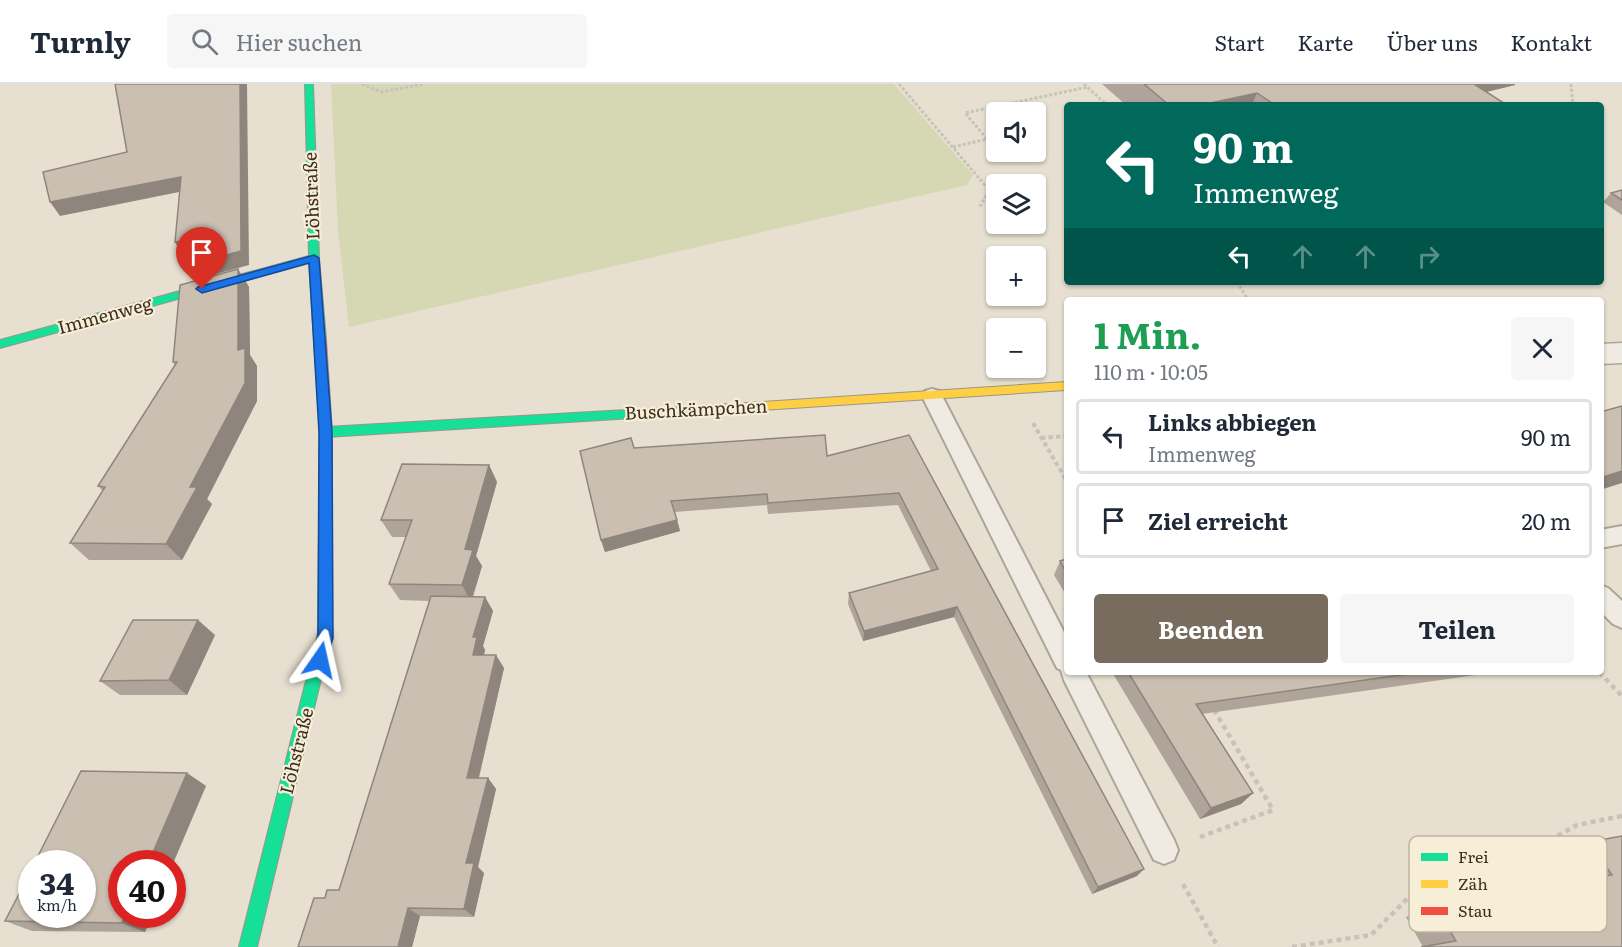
<!DOCTYPE html>
<html lang="de">
<meta charset="utf-8">
<style>
:root{--surface:#fff;--page:#f6f6f7;--text:#1f2937;--muted:#747a83;--line:#e0e1e3;--accent:#786c5e}
body{margin:0;font-family:Literata,serif;background:var(--page);color:var(--text);height:100vh;display:flex;flex-direction:column;font-size:22px;white-space:nowrap}
*{box-sizing:border-box;margin:0}
p{font-size:20px;color:var(--muted)}
.icon{flex:none;width:33px;height:33px;fill:none;stroke:currentColor;stroke-width:2;stroke-linecap:round;stroke-linejoin:round}
.map{position:relative;flex:1;overflow:hidden}
.drawer{position:absolute;left:1064px;top:213px;width:540px;height:378px;display:flex;flex-direction:column;background:var(--surface);border-radius:6px;box-shadow:0 2px 4px #0004}
.drawer>*{flex:none}
.top-card{position:absolute;left:1064px;top:18px;width:540px;height:183px;border-radius:6px;box-shadow:0 2px 4px #0004;background:#00695c;color:#fff;overflow:hidden}
.controls{position:absolute;left:986px;top:18px;display:grid;gap:12px}
.controls a{display:grid;place-items:center;width:60px;height:60px;border-radius:6px;background:var(--surface);box-shadow:0 2px 4px #0004;font-size:30px}
.speed{position:absolute;left:18px;top:766px;display:flex;gap:12px;font-size:30px;font-weight:700;text-align:center}
.speed>*{display:grid;place-content:center;width:78px;height:78px;border-radius:50%;background:var(--surface);box-shadow:0 2px 4px #0004;line-height:1}
.speed small{font-size:15px;font-weight:400}
.speed .limit{border:9px solid #d22;background:#fff;color:#111}
.pin{position:absolute;display:grid;place-items:center;width:51px;height:51px;color:#fff;margin:-62px -26px;border-radius:50% 50% 50% 0;rotate:-45deg;box-shadow:0 0 6px #0007}
.pin .icon{rotate:45deg}
.me{position:absolute;width:66px;margin:-33px;rotate:11deg;stroke-linejoin:round;filter:drop-shadow(0 0 4px #0008)}
.turn{display:flex;align-items:center;gap:21px;height:126px;padding:0 30px;font-size:27px}
.turn .icon{width:78px;height:78px;stroke-width:2.5}
.turn b{display:block;font-size:42px;line-height:51px}
.lanes{display:flex;align-items:center;height:57px;padding:0 30px;background:#0003;justify-content:center;gap:30px;direction:ltr}
.lanes .off{opacity:.35}
.round{display:grid;place-items:center;flex:none;width:63px;height:63px;border-radius:6px;background:var(--page)}
.headline{display:flex;align-items:center;justify-content:space-between;height:102px;padding:0 30px}
h1{font-size:36px;font-weight:700;line-height:45px;color:#1e9e55}
.button{display:flex;gap:12px;margin-top:auto;padding:12px 30px}
.button a{flex:1;height:69px;border-radius:6px;background:var(--accent);color:#fff;font-size:24px;font-weight:700;line-height:69px;text-align:center}
.button a+a{background:var(--page);color:var(--text)}
ul{padding:0;list-style:none}
li{display:flex;align-items:center;gap:18px;height:75px;margin:0 12px 9px;padding:0 18px;border:3px solid var(--line);border-radius:6px}
li div{flex:1}
li b{display:block;font-size:22px}
li em{font-style:normal}
header{display:flex;align-items:center;gap:36px;box-sizing:border-box;height:84px;padding:0 30px;background:var(--surface);border-bottom:2px solid var(--line)}
header strong{font-size:28px}
nav{display:flex;gap:33px;margin-inline-start:auto;font-size:21px}
.search{width:420px;height:54px;background:var(--page);display:flex;align-items:center;gap:15px;box-sizing:border-box;padding:0 21px;border-radius:6px;color:var(--muted);font-size:22px}
.map>svg:first-child{display:block}
</style>
<header>
<strong>Turnly</strong>
<div class="search"><svg class="icon" aria-label="search" viewBox="0 0 24 24"><circle cx="10" cy="10" r="6"/><path d="M15 15l6 6"/></svg>Hier suchen</div>
<nav><a>Start</a><a>Karte</a><a>Über uns</a><a>Kontakt</a></nav>
</header>
<div class="map">
<svg width="1622" height="863" viewBox="0 0 1622 863">
<rect width="100%" height="100%" fill="#e7e0d1"/>
<!-- green -->
<polygon fill="#d6d7b3" points="331,0 894,0 973,91 967,101 349,243 338,147"/>
<g fill="none" stroke-linecap="round" stroke-linejoin="round">
<defs>
<g id="lane">
<polygon points="932,305 939,307 942,312 1066,552 1066,588 1086,588 1174,756 1178,766 1174,776 1164,780 1154,776 1064,596 1061,586 1057,584 922,312 925,307"/>
<polygon points="1622,442 1622,460 1600,464 1600,446"/>
<polygon points="1600,501 1608,504 1622,517 1622,544 1613,540 1600,527"/>
</g>
<polygon id="street" points="1622,259 1622,279 1600,280 1600,260"/>
<g id="fast">
<polygon points="305,0 313,0 319,174 326,255 324,258 320,259 314,255 309,179 0,264 0,256 309,172"/>
<polygon points="731,320 737,324 731,328 326,353 320,348 326,343"/>
<polygon points="325,543 330,544 332,549 257,863 239,863 318,549 320,544"/>
</g>
<polygon id="slow" points="1066,298 1066,306 731,328 725,324 731,320"/>
<polygon id="jam" points="320,251 326,255 332,348 332,549 330,554 325,555 320,554 318,549 320,348 314,255"/>
</defs>
<!-- lane casing -->
<use href="#lane" stroke="#ada599" stroke-width="4"/>
<!-- street casing -->
<use href="#street" stroke="#ada599" stroke-width="3"/>
<!-- fast casing -->
<use href="#fast" stroke="#9c958a" stroke-width="2"/>
<!-- slow casing -->
<use href="#slow" stroke="#9c958a" stroke-width="2"/>
<!-- jam casing -->
<use href="#jam" stroke="#9c958a" stroke-width="2"/>
<!-- path-far2 -->
<g stroke="#c8c2b9" stroke-width="3" stroke-dasharray="3 2" stroke-linecap="butt">
<polyline points="362,0 381,8 424,0"/>
<polyline points="899,0 989,106 979,124"/>
<polyline points="1084,0 1107,21"/>
<polyline points="1571,0 1573,21"/>
<polyline points="953,63 987,55 965,29 1088,3"/>
<polyline points="1237,198 1248,216"/>
</g>
<!-- path-far1 -->
<g stroke="#c8c2b9" stroke-width="4" stroke-dasharray="4.5 3" stroke-linecap="butt">
<polyline points="1033,339 1066,396"/>
<polyline points="1041,354 1066,352"/>
</g>
<!-- path -->
<g stroke="#c8c2b9" stroke-width="4.5" stroke-dasharray="5 4" stroke-linecap="butt">
<polyline points="1599,588 1622,612"/>
<polyline points="1200,753 1273,726 1213,624"/>
<polyline points="1183,800 1218,863"/>
<polyline points="1292,863 1371,851 1422,800 1512,777 1577,741 1622,732"/>
</g>
<!-- lane -->
<use href="#lane" fill="#efebe3" fill-rule="evenodd"/>
<!-- street -->
<use href="#street" fill="#efebe3" fill-rule="evenodd"/>
<!-- fast -->
<use href="#fast" fill="#16e098" fill-rule="evenodd"/>
<!-- slow -->
<use href="#slow" fill="#ffcf43" fill-rule="evenodd"/>
<!-- jam -->
<use href="#jam" fill="#f24e42" fill-rule="evenodd"/>
</g>
<!-- wall -->
<g fill="#afa499">
<polygon points="1102,0 1515,0 1515,1 1486,8 1507,21 1126,21"/>
<polygon points="1622,106 1622,131 1603,118 1611,109"/>
<polygon points="238,185 249,203 250,271 257,282 257,317 207,415 212,420 182,476 89,476 70,459 103,407 98,402 175,281 173,278"/>
<polygon points="909,351 1137,792 1092,810 954,533 863,557 848,520 849,509 931,487 898,421 768,430 767,421 675,428 680,447 605,468 601,456 634,364 827,372"/>
<polygon points="489,381 497,398 476,472 482,482 473,513 485,513 493,527 483,562 485,566 484,571 504,584 479,694 488,694 496,705 478,783 484,789 474,833 420,832 412,863 298,863 325,814 339,806 429,517 400,516 389,500 406,453 392,453 381,436"/>
<polygon points="1066,475 1066,511 1054,491 1060,477"/>
<polygon points="215,551 187,611 120,611 100,597"/>
<polygon points="1112,588 1497,588 1202,630 1253,709 1241,720 1200,735"/>
<polygon points="187,689 206,702 122,831 152,831 145,848 32,847 5,837"/>
<polygon points="1622,752 1622,863 1423,863 1406,833 1434,820 1571,797 1556,773 1589,758"/>
</g>
<!-- shaded-wall -->
<g fill="#8e867d">
<polygon points="240,0 247,0 249,181 194,196 185,182"/>
<polygon points="1451,0 1515,0 1515,1 1440,19"/>
<polygon points="1257,9 1252,21 1201,21"/>
<polygon points="181,93 189,106 60,132 50,118"/>
<polygon points="187,156 196,169 183,172 175,158"/>
<polygon points="238,185 249,203 250,271 257,282 257,317 207,415 212,420 182,476 166,460 190,403 238,266"/>
<polygon points="489,381 497,398 476,472 482,482 471,518 462,501 465,465"/>
<polygon points="1622,387 1622,399 1600,406 1600,394"/>
<polygon points="677,436 680,447 605,468 601,456"/>
<polygon points="485,513 493,527 483,562 485,566 481,584 473,571 473,553"/>
<polygon points="957,523 954,533 863,557 864,547"/>
<polygon points="198,536 215,551 187,611 169,596"/>
<polygon points="496,571 504,584 476,705 467,694"/>
<polygon points="187,689 206,702 172,782 172,780 148,780"/>
<polygon points="488,694 496,705 478,783 484,789 474,833 464,825 466,779"/>
<polygon points="1253,709 1241,720 1200,735 1211,724"/>
<polygon points="1144,785 1137,792 1092,810 1098,803"/>
<polygon points="408,824 420,832 412,863 398,863"/>
<polygon points="125,831 152,831 145,848 122,839"/>
</g>
<!-- building -->
<g fill="#cbbfb2" stroke="#8e867d" stroke-width="1.5">
<polygon points="115,0 240,0 241,167 185,182 187,156 175,158 181,93 50,118 43,88 127,68"/>
<polygon points="1144,0 1474,0 1507,21 1275,21 1257,9 1201,21 1169,21"/>
<polygon points="1622,106 1622,116 1611,109"/>
<polygon points="238,185 238,266 245,264 245,299 190,403 197,403 166,460 70,459 105,403 98,402 177,278 173,278 180,201"/>
<polygon points="1622,322 1622,387 1600,394 1600,328"/>
<polygon points="825,351 827,372 909,351 1144,785 1098,803 957,523 864,547 849,509 938,485 899,409 768,419 767,410 671,417 677,436 601,456 580,367 631,354 634,364"/>
<polygon points="402,380 489,381 465,465 473,466 462,501 389,500 412,436 381,436"/>
<polygon points="1066,475 1066,488 1060,477"/>
<polygon points="431,512 485,513 473,553 477,553 473,571 496,571 467,694 488,694 466,779 474,779 464,825 408,824 398,863 298,863 314,814 325,814 327,806 339,806"/>
<polygon points="133,536 198,536 169,596 100,597"/>
<polygon points="1128,588 1422,588 1196,620 1253,709 1211,724"/>
<polygon points="81,687 187,689 148,780 122,780 122,831 125,831 122,839 5,837 32,785 32,831 82,831 82,780 34,780"/>
<polygon points="1622,752 1622,863 1421,863 1456,857 1434,820 1612,791 1589,758"/>
</g>
<!-- route -->
<polygon fill="#1a73e8" stroke="#114b97" stroke-width="1.5" points="314,171 319,174 332,348 333,554 325,581 320,583 314,581 312,576 318,554 319,348 309,179 202,209 196,205 198,203"/>
<g text-anchor="middle" stroke-width="4.5" stroke-linejoin="round" paint-order="stroke">
<!-- street labels -->
<g font-size="18" fill="#3d2e20" stroke="#f7eed8">
<text transform="translate(312 112) rotate(-92)" y="6">Löhstraße</text>
<text transform="translate(105 232) rotate(-15)" y="6">Immenweg</text>
<text transform="translate(696 326) rotate(-3)" y="6">Buschkämpchen</text>
<text transform="translate(297 667) rotate(-76)" y="6">Löhstraße</text>
</g>
</g>
<!-- legend -->
<rect x="1409" y="752" width="198" height="96" rx="9" fill="#f7eed8" stroke="#bfb4a1" stroke-width="1.5"/>
<rect x="1421" y="769" width="27" height="8" fill="#16e098"/>
<rect x="1421" y="796" width="27" height="8" fill="#ffcf43"/>
<rect x="1421" y="823" width="27" height="8" fill="#f24e42"/>
<g font-size="16" fill="#3d2e20">
<text x="1458" y="779">Frei</text>
<text x="1458" y="806">Zäh</text>
<text x="1458" y="833">Stau</text>
</g>
</svg>
<div class="controls">
<a><svg class="icon" aria-label="sound" viewBox="0 0 24 24"><path d="M4 9h4l5-4v14l-5-4H4zM17 9q2 3 0 6"/></svg></a>
<a><svg class="icon" aria-label="layers" viewBox="0 0 24 24"><path d="M12 4l9 5-9 5-9-5zM3 14l9 5 9-5"/></svg></a>
<a>+</a>
<a>−</a>
</div>
<div class="speed"><div>34<small>km/h</small></div><div class="limit">40</div></div>
<div class="pin" style="left:202px;top:205px;background:#d93025"><svg class="icon" aria-label="arrive" viewBox="0 0 24 24"><path d="M6 21V4h12l-3 4 3 4H6"/></svg></div>
<svg class="me" style="left:320px;top:576px" viewBox="-20 -20 40 40"><path d="M0-17L14 15 0 8-14 15z" fill="#1a73e8" stroke="#fff" stroke-width="4"/></svg>
<div class="top-card">
<div class="turn"><svg class="icon" aria-label="left" viewBox="0 0 24 24"><path d="M17 20v-9H6M10 6l-5 5 5 5"/></svg><div><b>90 m</b>Immenweg</div></div>
<div class="lanes"><svg class="icon" aria-label="left" viewBox="0 0 24 24"><path d="M17 20v-9H6M10 6l-5 5 5 5"/></svg><svg class="icon off" aria-label="ahead" viewBox="0 0 24 24"><path d="M12 20V5M6 11l6-6 6 6"/></svg><svg class="icon off" aria-label="ahead" viewBox="0 0 24 24"><path d="M12 20V5M6 11l6-6 6 6"/></svg><svg class="icon off" aria-label="right" viewBox="0 0 24 24"><path d="M7 20v-9h11M14 6l5 5-5 5"/></svg></div>
</div>
<section class="drawer">
<div class="headline"><div><h1>1 Min.</h1><p>110 m · 10:05</p></div><a class="round"><svg class="icon" aria-label="close" viewBox="0 0 24 24"><path d="M6 6l12 12M18 6L6 18"/></svg></a></div>
<ul>
<li><svg class="icon" aria-label="left" viewBox="0 0 24 24"><path d="M17 20v-9H6M10 6l-5 5 5 5"/></svg><div><b>Links abbiegen</b><p>Immenweg</p></div><em>90 m</em></li>
<li><svg class="icon" aria-label="arrive" viewBox="0 0 24 24"><path d="M6 21V4h12l-3 4 3 4H6"/></svg><div><b>Ziel erreicht</b></div><em>20 m</em></li>
</ul>
<div class="button"><a>Beenden</a><a>Teilen</a></div>
</section>
</div>
